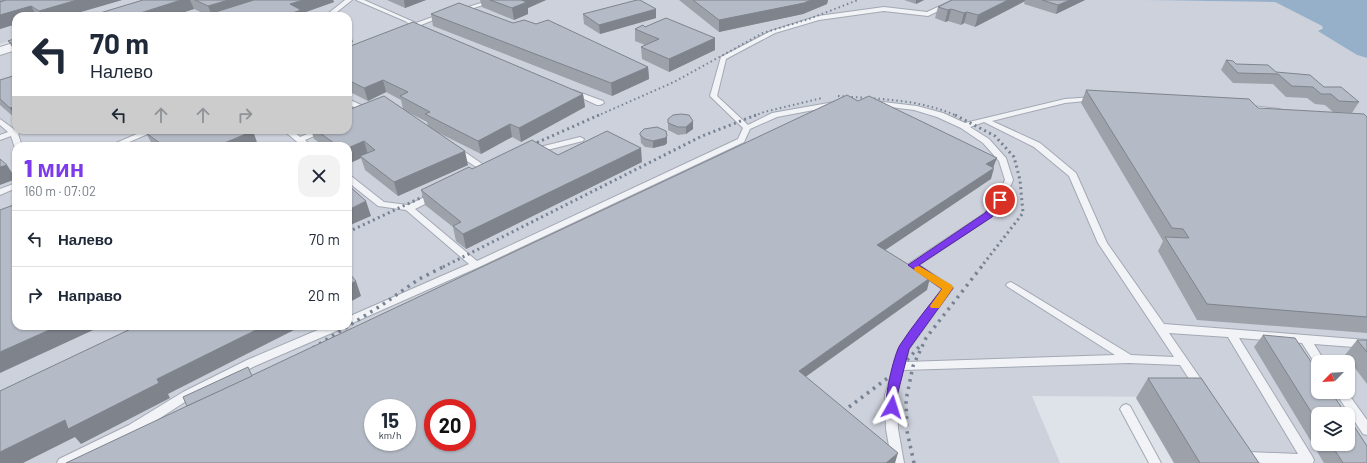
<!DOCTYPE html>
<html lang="ru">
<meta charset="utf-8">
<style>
:root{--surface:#fff;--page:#f2f2f3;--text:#1f2937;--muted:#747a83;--line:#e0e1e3;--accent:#7c3aed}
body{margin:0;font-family:Barlow,sans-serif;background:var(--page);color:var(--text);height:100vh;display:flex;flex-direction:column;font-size:15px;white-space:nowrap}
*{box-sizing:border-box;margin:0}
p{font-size:13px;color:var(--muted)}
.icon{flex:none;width:22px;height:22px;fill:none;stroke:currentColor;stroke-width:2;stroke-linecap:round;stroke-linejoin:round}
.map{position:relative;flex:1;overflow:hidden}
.details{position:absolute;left:12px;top:142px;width:340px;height:188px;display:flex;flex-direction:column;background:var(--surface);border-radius:12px;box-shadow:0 1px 3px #0004}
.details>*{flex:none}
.guide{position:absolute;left:12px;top:12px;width:340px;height:122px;border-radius:12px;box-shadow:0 1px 3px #0004;background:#fff;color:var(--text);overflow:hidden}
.needle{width:26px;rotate:246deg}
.tools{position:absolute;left:1311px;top:355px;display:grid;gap:8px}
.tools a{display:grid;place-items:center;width:44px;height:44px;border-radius:8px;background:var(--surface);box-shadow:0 1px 3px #0004;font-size:20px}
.speed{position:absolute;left:364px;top:399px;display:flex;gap:8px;font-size:20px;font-weight:700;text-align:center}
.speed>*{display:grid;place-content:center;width:52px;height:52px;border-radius:50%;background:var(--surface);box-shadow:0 1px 3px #0004;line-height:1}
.speed small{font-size:10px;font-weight:400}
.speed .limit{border:6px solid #d22;background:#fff;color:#111}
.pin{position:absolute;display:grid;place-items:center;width:34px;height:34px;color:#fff;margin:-17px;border:2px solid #fff;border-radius:50%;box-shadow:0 1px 4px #0007}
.me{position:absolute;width:44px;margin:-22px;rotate:6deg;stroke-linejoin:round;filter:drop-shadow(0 0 3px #0008)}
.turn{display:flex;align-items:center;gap:14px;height:84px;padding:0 12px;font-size:18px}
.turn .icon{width:52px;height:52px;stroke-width:2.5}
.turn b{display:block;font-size:28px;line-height:34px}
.lanes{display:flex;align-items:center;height:38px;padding:0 12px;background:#0003;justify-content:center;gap:20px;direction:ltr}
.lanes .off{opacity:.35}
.round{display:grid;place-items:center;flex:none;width:42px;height:42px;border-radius:12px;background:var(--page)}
.head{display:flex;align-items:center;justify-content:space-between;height:68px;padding:0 12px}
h1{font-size:24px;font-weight:800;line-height:30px;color:var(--accent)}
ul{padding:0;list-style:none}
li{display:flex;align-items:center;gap:12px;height:56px;padding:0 12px;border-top:1px solid var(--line)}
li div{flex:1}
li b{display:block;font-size:15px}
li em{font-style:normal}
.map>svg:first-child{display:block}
</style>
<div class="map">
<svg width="1367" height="463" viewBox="0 0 1367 463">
<rect width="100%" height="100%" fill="#dee2e9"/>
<!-- built -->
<g fill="#ccd1db" fill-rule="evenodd">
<polygon points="0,0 145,0 94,16 16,16 16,39 0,44"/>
<path d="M184,0H1144L1275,2L1322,26L1323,28L1319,29L1321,33L1357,55L1367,58V463H1231L1189,397L1032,396L1060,463H0V56L16,51V130H348V16H132ZM16,146H348V326H16ZM1318,362H1348V392H1318ZM373,408H407V442H373ZM433,408H467V442H433ZM1318,414H1348V444H1318Z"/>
</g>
<!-- water -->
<polygon fill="#97b0ca" points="1144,0 1367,0 1367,58 1357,55 1321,33 1318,31 1323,28 1322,26 1275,2"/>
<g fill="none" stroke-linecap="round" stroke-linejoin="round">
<defs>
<g id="lane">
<polygon points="345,0 352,0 332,16 325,16"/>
<polygon points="356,0 364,0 416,23 441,14 446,15 421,25 424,28 421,30 415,27 411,27 411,25 405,21"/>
<polygon points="490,0 499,0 461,12 456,11"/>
<polygon points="953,0 961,0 928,16 884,11 819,20 775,33 726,59 717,96 748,125 772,113 840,101 844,103 840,105 777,117 750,129 744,142 479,267 348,325 348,317 469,264 406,210 378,206 348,182 348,176 351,176 384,202 408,205 431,194 437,194 438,196 437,198 415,209 477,261 738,139 743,128 710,96 721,57 771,31 818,16 884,7 927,12"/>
<polygon points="573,90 603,101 604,103 600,105 597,105 571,93 570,92"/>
<path d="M1094,97L1096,98V100L1065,103L992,121L1040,143L1076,173L1107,243L1164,324L1367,340V348L1314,344L1325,362H1318V366L1316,365L1302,343L1239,338L1312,456L1314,460L1313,463H1262L1245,461L1243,457L1245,453L1249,452L1298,454L1228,337L1169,333L1205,385L1207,388L1205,391L1201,392L1197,391L1180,365L1129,363L903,370L897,395L898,429L904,463H892L886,429L885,395L899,348L942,289L907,265L985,213L996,200L1005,180L999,161L983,143L961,128L937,117L914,110L875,105L871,103L875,101L917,106L943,113L965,123L1065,99ZM984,122L1034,147L1069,176L1098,243L1174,357L1131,355L1011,282L1008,283L1006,285L1008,287L1115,355L906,362L909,349L953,288L951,286L919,265L991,217L1004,201L1013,180L1006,158L989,139L970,127Z"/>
<polygon points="348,99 372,110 373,112 348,122 348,117 363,112 348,104"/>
<polygon points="1243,105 1279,109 1283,111 1279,113 1246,109 1242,107"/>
<polygon points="0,119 15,130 25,130 18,134 22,146 16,146 15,148 11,136 0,140 0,135 8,132 0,125"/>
<polygon points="146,130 157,130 120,146 109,146"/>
<polygon points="283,130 292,130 300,137 317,130 328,130 305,140 311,146 302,146"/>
<polygon points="580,137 584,139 583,141 535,153 531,151 532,149"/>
<polygon points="453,148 459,148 491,170 490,172 484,172 453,152 452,150"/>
<polygon points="16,183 16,188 0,195 0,189"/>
<polygon points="327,326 342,326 341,329 255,366 191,398 137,433 75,463 57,463 59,459 129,425 183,392 247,360"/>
<polygon points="1335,392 1347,392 1367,420 1367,435 1363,434"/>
<polygon points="1126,404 1130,406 1161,463 1149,463 1120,409 1122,406"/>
</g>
<polygon id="street" points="16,42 16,50 0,55 0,47"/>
</defs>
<!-- lane casing -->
<use href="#lane" stroke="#a3a9b3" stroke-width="2"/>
<!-- street casing -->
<use href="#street" stroke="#a3a9b3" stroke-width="2"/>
<!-- lane -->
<use href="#lane" fill="#f1f3f7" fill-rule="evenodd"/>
<!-- street -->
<use href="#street" fill="#f1f3f7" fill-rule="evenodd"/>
<!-- rail-far2 -->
<g stroke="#778293" stroke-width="2" stroke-dasharray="1.5 3" stroke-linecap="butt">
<path d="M838,96C878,99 920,99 957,116"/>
<polyline points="597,116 674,82 763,33 809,19 858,0"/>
<polyline points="754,116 764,112 822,98"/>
</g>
<!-- rail-far1 -->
<g stroke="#778293" stroke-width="3" stroke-dasharray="2 3.5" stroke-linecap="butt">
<polyline points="955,115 995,136 1014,157 1020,180 1023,213 981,267"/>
<polyline points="527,147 599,115"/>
<polyline points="348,232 433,192"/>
<polyline points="443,267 702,136 756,115"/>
</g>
<!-- rail -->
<g stroke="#778293" stroke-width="3.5" stroke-dasharray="2.5 5" stroke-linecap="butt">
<polyline points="313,348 382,305 419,279 445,266"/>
<polyline points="837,416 897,371 919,347"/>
<polyline points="914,463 907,431 906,400 913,366 926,338 982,266"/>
</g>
</g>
<!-- wall -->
<g fill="#9ca1aa" fill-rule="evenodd">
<polygon points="0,0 122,0 67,16 16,16 16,24 0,29"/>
<polygon points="143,0 333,0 334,2 303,13 304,16 203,16 207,15 194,9 172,16 90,16"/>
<polygon points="387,0 426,0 405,8"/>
<polygon points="480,0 546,0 528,8 528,14 514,20 482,7"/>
<polygon points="679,0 828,0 827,4 803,14 719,32"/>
<polygon points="904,0 924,0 916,4"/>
<polygon points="952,0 1025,0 1025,1 975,27 964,23 961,25 948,21 945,22 935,18 938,7"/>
<polygon points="1025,0 1085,0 1056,14 1024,4"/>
<polygon points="431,14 513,23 648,67 649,79 612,96 433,26"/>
<polygon points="583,14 656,18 600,34 584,24"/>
<polygon points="635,29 715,50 669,72 642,59 641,47 645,45 635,41"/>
<polygon points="16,38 16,53 8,41"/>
<path d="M348,47L583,94L585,107L521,142L512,137L481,154L437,132L468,165L398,196L365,170L361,158L348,164V146H324L314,139L311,130H348L349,99L352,109H403L401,100L386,92L368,101L348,91ZM404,110L427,122L428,126Z"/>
<polygon points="1226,60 1236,64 1276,72 1324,87 1359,102 1352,113 1333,112 1325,105 1315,104 1307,98 1286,97 1273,84 1233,83 1221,70"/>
<polygon points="16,75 16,119 0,105 0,80"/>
<polygon points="1086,90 1258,108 1367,117 1367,333 1197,320 1158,251 1163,241 1081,103"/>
<polygon points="668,119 693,121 693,129 686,134 678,135 668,130"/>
<polygon points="146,133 258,145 256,146 153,146"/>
<polygon points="640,133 667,143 665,145 653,148 645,147 641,143"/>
<polygon points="642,162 466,249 456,241 453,227 425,205 421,190 472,169"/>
<polygon points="1263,335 1318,414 1318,444 1348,444 1367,463 1324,463 1254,347"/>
<polygon points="1357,340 1367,340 1367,384 1345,355"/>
<polygon points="1148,378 1259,463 1174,463 1136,398"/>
</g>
<!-- shaded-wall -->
<g fill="#7f838b">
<polygon points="77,0 122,0 67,16 42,16 39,11"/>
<polygon points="181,0 190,0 194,9 172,16 131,16"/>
<polygon points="228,0 267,0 212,16 208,6"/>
<polygon points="303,0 333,0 334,2 303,13 304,16 283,16 290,4"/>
<polygon points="404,0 426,0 405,8"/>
<polygon points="519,0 546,0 528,8 528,14 514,20 512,8"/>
<polygon points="811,0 828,0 827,4 803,14 719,32 719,20"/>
<polygon points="916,0 924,0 916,4"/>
<polygon points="1008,0 1025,0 1025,1 975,27 978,15"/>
<polygon points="1070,0 1085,0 1056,14 1058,5"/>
<polygon points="31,6 37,16 16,16 16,24 0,29 0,15"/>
<polygon points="656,9 656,18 600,34 599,25"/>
<polygon points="951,9 948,21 945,22 948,10"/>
<polygon points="967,12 964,23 961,25 964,13"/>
<polygon points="349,30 353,42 348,44 348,31"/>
<polygon points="715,38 715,50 669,72 669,59"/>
<polygon points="648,67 649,79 612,96 611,83"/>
<polygon points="383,80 386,92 368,101 364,88"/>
<polygon points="583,94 585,107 521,142 519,128"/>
<polygon points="348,99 349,99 353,112 348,114"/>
<polygon points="16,106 16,118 10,108"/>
<polygon points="693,121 693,129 686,134 686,127"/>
<polygon points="510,124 512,137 481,154 478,141"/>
<polygon points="253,131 258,145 256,146 217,146"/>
<polygon points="667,136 667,143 665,145 653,148 653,141"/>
<polygon points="364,141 368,155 360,156 361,158 348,164 348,148"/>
<polygon points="641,148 642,162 466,249 463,234"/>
<polygon points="465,151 468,165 398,196 394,182"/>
<polygon points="997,158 993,168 986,164"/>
<polygon points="7,165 16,179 0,185 0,167"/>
<polygon points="994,168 991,179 875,257 877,245"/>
<polygon points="366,201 371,216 348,226 348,210"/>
<polygon points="930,278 927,290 797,383 799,371"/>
<polygon points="356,281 361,296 348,303 348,285"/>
<polygon points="58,326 102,326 0,373 0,352"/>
<polygon points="264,326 302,326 168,394 170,398 81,444 75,437 23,463 0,463 0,452 65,420 157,379"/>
<polygon points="898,453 895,463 886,463"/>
</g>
<!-- building -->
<g fill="#b5bbc6" stroke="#7f838b" fill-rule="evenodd">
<polygon points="6,0 77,0 39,11 31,6 0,15 0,2"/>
<polygon points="143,0 181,0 131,16 90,16"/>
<polygon points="195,0 228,0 208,6"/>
<polygon points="254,0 303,0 290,4 301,10 283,16 203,16"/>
<polygon points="490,0 521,0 527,2 512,8"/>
<polygon points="637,0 640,0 656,9 599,25 583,14"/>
<polygon points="693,0 811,0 804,3 719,20"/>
<polygon points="952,0 1008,0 978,15 967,12 964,13 951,9 948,10 938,7"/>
<polygon points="1042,0 1070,0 1058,5"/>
<polygon points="459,3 513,23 524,20 536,24 548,20 648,67 611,83 431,14"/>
<polygon points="666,18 715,38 669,59 641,47 659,39 635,29 643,25 645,27"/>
<polygon points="413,22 583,94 519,128 510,124 478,141 425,114 430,112 400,96 408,92 383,80 364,88 348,80 348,47"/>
<polygon points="16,38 16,46 8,41"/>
<polygon points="1226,60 1233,61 1236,64 1268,65 1276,72 1310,75 1324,87 1341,87 1359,102 1339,101 1331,94 1321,94 1313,87 1292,86 1278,74 1238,73"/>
<polygon points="16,75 16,106 10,108 0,99 0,80"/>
<polygon points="1086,90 1249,99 1258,108 1364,114 1367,117 1367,317 1207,304 1165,237 1189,238 1183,229 1172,228"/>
<path d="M847,95L858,101L869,96L997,158L986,164L994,168L877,245L930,278L799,371L898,453L886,463H66ZM373,408H407V442H373ZM433,408H467V442H433Z"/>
<polygon points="384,96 465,151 394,182 360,156 375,150 364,141 348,148 348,146 338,146 316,130 348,130 348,110"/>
<polygon points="681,114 689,115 693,121 686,127 678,127 668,123 668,119 673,115"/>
<polygon points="657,127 666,131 667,136 665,138 653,141 645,139 640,135 640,133 644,129"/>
<polygon points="154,130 251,130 253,131 217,146 199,146 197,145 194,146 164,146 146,133"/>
<polygon points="607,131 641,148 463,234 453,226 461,222 421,190 469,167 472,169 532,140 558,155"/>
<polygon points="302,144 305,146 296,146"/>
<polygon points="0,159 7,165 0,167"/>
<polygon points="348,185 366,201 348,210"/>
<polygon points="16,204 16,326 58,326 0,352 0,210"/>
<polygon points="348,272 356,281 348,285"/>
<polygon points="137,326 264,326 157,379 159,383 68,429 65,420 0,452 0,391"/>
<polygon points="1263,335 1295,338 1318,372 1318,392 1331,392 1346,414 1318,414 1318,423"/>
<polygon points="1357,340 1367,340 1367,352"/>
<polygon points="248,367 252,376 187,406 183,397"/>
<polygon points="1148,378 1201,378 1259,463 1200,463"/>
<polygon points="1348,417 1367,446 1367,463 1343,463 1331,444 1348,444"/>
</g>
<!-- route -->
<path fill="#7c3aed" stroke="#51269a" d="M1000,198L1005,200L992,217L919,265L953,288L909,349L897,396V407L896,410L892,411L887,410C883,401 894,354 900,345C913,325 928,307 942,289L908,265L985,213L997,199Z"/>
<!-- slow -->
<polygon fill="#f59e0b" points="919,266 952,285 953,288 939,308 931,308 930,306 942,289 915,271 914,269 915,267"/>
</svg>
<div class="tools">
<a><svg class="needle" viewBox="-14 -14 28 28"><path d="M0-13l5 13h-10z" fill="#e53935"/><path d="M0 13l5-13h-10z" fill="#747a83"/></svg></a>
<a><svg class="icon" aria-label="layers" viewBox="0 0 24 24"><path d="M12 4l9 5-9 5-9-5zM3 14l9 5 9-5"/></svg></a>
</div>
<div class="speed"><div>15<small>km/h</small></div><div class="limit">20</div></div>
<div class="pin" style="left:1000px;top:200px;background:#d93025"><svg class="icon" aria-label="arrive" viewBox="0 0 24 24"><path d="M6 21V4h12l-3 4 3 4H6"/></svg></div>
<svg class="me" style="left:892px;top:407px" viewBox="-20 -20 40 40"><path d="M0-17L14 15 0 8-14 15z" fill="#7c3aed" stroke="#fff" stroke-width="4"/></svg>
<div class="guide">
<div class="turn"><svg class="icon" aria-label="left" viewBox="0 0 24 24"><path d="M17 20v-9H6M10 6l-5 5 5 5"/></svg><div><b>70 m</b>Налево</div></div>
<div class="lanes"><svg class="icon" aria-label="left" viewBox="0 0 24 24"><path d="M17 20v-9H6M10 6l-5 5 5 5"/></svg><svg class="icon off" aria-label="ahead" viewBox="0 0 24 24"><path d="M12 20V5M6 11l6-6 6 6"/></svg><svg class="icon off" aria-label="ahead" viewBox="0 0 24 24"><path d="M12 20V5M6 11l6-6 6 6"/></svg><svg class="icon off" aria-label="right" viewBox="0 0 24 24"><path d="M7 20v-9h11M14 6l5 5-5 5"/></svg></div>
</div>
<section class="details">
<div class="head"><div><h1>1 мин</h1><p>160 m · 07:02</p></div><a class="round"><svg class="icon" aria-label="close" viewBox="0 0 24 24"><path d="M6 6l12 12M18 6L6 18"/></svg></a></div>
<ul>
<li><svg class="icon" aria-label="left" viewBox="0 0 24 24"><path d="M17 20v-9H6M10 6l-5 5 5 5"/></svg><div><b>Налево</b></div><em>70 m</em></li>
<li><svg class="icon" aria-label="right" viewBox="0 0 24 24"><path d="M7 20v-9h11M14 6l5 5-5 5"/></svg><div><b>Направо</b></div><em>20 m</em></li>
</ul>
</section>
</div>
